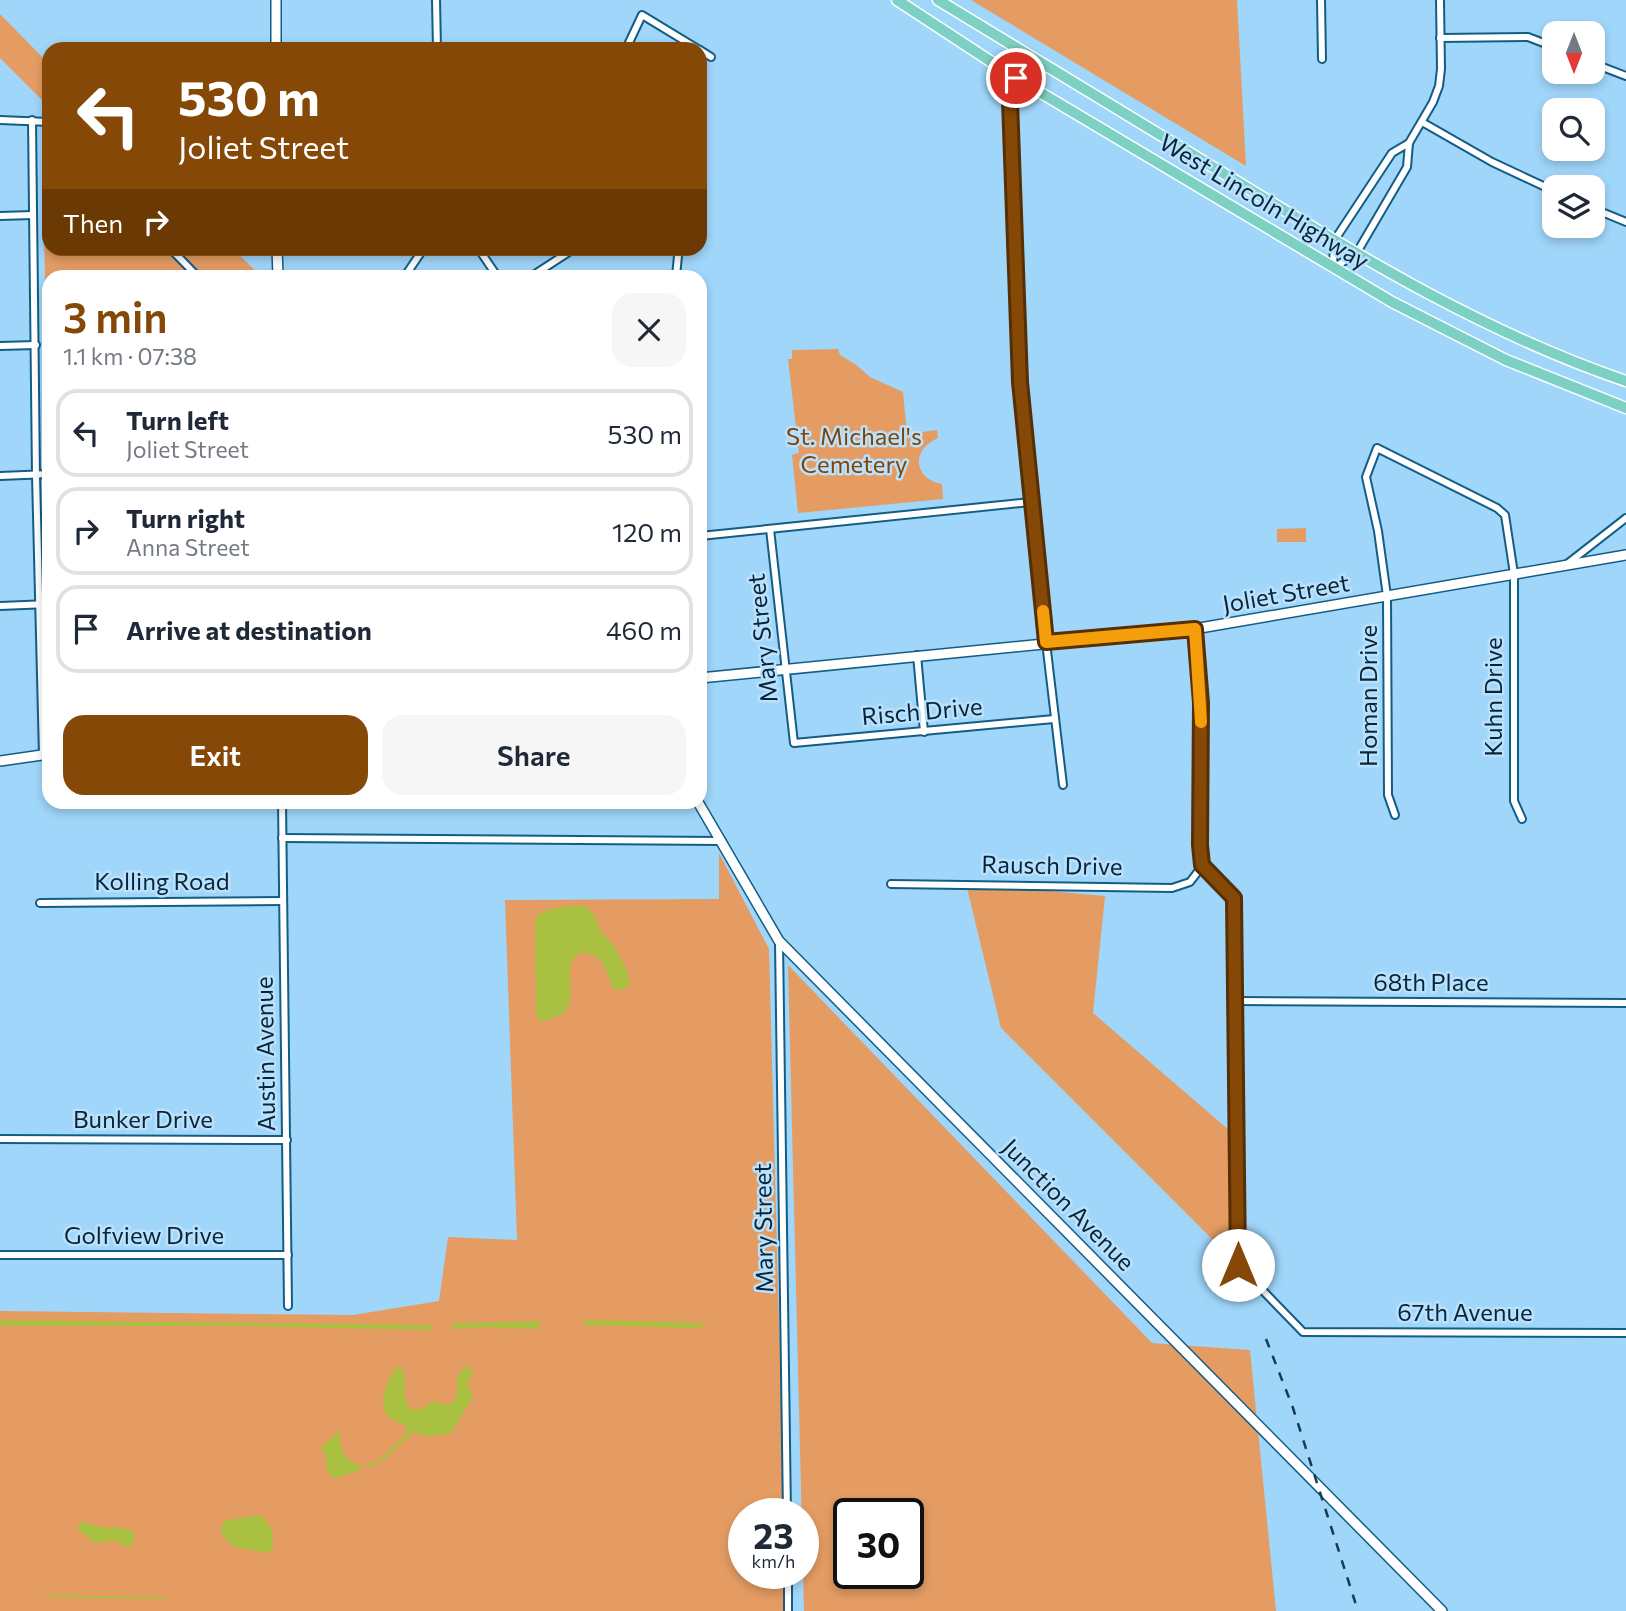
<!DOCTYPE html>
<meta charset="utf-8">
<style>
:root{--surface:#fff;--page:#f6f6f7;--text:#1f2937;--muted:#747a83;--line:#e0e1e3;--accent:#854806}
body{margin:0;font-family:Commissioner,sans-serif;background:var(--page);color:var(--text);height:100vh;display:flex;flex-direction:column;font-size:26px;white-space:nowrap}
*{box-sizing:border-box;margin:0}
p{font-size:23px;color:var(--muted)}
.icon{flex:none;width:38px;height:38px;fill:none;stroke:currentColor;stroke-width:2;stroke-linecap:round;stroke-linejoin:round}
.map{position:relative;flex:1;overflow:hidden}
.panel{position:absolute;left:42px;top:270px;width:665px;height:539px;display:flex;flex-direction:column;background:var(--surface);border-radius:21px;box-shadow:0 4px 10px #0003}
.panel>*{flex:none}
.top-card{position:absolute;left:42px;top:42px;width:665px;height:214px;border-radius:21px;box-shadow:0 4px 10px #0003;background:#854806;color:#fff;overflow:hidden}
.needle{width:46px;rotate:180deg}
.buttons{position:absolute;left:1542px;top:21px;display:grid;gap:14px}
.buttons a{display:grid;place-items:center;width:63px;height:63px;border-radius:14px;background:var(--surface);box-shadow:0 4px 10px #0003;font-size:35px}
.speed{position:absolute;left:728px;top:1498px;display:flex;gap:14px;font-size:35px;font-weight:700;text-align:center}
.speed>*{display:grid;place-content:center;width:91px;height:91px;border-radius:50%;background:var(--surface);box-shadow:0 4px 10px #0003;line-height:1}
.speed small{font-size:18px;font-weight:400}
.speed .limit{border:4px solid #111;border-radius:10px;background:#fff;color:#111}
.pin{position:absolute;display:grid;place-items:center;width:60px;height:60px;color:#fff;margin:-30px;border:4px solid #fff;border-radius:50%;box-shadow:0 2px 7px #0007}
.me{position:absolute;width:77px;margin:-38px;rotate:0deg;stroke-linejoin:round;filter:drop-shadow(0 0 5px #0008)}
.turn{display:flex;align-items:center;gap:24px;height:147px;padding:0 21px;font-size:32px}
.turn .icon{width:91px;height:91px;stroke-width:2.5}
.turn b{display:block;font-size:49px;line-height:60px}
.then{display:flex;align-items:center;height:66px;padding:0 21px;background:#0003;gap:14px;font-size:26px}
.round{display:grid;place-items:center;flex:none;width:74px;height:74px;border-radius:21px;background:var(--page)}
.overview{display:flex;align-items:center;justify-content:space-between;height:119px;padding:0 21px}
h1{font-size:42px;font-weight:600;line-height:52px;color:var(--accent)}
.action{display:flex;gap:14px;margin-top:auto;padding:14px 21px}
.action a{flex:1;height:80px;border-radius:21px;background:var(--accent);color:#fff;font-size:28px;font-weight:600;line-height:80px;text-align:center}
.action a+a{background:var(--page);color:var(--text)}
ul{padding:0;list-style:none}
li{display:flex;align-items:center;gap:21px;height:88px;margin:0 14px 10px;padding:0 7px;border:4px solid var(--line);border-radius:21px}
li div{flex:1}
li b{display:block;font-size:26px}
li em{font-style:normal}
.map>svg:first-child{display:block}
</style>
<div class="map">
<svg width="1626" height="1611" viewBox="0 0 1626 1611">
<rect width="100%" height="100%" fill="#a0d6fa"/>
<!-- green -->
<g fill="#e49c63" fill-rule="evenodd">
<polygon points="971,0 1237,0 1246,166"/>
<polygon points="0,14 49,64 49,248 233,249 261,276 49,276 48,464 42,100 0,58"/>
<path d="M838,349L840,355L855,364L870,377L903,392L907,434L937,430L938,438C911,449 913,479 942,484L943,499L798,513L792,455L799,453L788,359H792V350Z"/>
<polygon points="1306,528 1306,542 1277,542 1277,529"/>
<polygon points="719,853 769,949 784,1514 744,1514 744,1573 785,1573 786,1611 0,1611 0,1311 353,1315 439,1301 448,1237 517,1240 505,900 719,899"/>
<polygon points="966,884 1105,896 1093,1013 1237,1137 1238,1265 1001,1028"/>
<path d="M788,965L1152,1343L1250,1350L1276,1611H804ZM849,1514H908V1573H849Z"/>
</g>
<!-- water -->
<g fill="#aac040">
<path d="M572,906H585L594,914L601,931L615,947L626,969L630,984C625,991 621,990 613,988C604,968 606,954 580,953C558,966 581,997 564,1012C559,1016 549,1019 543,1022L538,1020L536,1011L535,918C544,908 559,908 572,906Z"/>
<polygon points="0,1320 432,1325 431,1330 238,1326 0,1326"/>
<polygon points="588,1320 705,1323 705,1326 689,1328 584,1325 583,1322"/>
<polygon points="539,1321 539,1329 482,1327 452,1329 453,1324 458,1323"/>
<path d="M399,1366C412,1377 398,1396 411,1409L419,1410L434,1401L449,1405L456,1399L458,1375L465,1367H469L473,1375L467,1381L473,1397L452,1431L448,1434L428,1436L413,1432L384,1460L367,1468L366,1465L381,1459L406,1434V1426C401,1423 394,1421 390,1418C376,1405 387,1376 399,1366Z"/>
<path d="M339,1431C342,1450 340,1458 360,1465L361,1469L344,1476L333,1478L327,1471L326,1458L321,1447Z"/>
<polygon points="262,1515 272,1530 273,1548 268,1553 234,1547 223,1537 221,1527 226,1520"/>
<path d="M85,1522C102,1531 118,1524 134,1532C137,1551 124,1548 114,1540L95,1543L78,1530L79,1523Z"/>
<polygon points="45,1595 161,1597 171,1599 47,1597"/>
</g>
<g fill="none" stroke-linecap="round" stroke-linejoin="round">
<defs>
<g id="street">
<polyline points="436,0 437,49"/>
<polyline points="1321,0 1322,59"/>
<polyline points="1440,38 1528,37 1554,47"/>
<polyline points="626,49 642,15 698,49"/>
<polyline points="700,50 711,57"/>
<polyline points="1592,63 1626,76"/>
<polyline points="0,120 49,122"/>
<polyline points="32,120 36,475 43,755"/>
<polyline points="1422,122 1492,162 1554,191"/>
<polyline points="1592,208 1626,222"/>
<polyline points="0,216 33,215"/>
<polyline points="170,248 197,276"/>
<polyline points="478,248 497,276"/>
<polyline points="675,248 678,256 676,276"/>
<polyline points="1333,268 1356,254 1407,167 1409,143 1433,102 1439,86 1441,69 1440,0"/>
<polyline points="1333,268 1334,241 1392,153 1409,143"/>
<polyline points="405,276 424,248"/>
<polyline points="532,276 575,248"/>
<polyline points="0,346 36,345"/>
<polyline points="0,476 49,474"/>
<polyline points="770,529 794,743 1054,719"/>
<polyline points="700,536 1031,502"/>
<polyline points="1567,564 1626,518"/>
<polyline points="0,606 49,604"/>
<polyline points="1194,629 1201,703 1200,845 1203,865 1234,898 1238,1265 1303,1332 1626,1333"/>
<polyline points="1046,642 1063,785"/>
<polyline points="917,655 924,732"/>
<polyline points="282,802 288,1306"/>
<polyline points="1395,815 1388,795 1387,596 1378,531 1366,477 1377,448 1497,508 1505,515 1514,574 1514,801 1522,819"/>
<polyline points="282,838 722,841"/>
<polyline points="891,884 1172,888 1190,882 1203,865"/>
<polyline points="40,903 283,901"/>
<polyline points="779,942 787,1514"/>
<polyline points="1236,1001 1626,1003"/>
<polyline points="0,1139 287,1140"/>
<polyline points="0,1255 288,1255"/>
<polyline points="788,1573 788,1611"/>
</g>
<g id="secondary">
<polyline points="276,0 276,49"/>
<polyline points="1027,54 1016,78 1010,101 1020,382 1046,642"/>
<polyline points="277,248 278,276"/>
<polyline points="700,678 1194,629 1626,555"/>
<polyline points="0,761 49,754"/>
<polyline points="698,802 779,941 1442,1611"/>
</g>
<g id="primary">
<polyline points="897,0 1016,78 1392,302 1506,360 1626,408"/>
<path d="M938,0C1039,61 1140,123 1241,184C1365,260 1488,334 1626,381"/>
</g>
</defs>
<!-- street casing -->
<use href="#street" stroke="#135d85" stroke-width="10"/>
<!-- secondary casing -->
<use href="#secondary" stroke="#135d85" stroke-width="12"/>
<!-- primary casing -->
<use href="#primary" stroke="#fff" stroke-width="13"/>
<!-- street -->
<use href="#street" stroke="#fff" stroke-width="6"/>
<!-- secondary -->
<use href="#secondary" stroke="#fff" stroke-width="9"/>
<!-- primary -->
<use href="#primary" stroke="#7dd1c4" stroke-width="10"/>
<!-- rail -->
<polyline stroke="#1a3a4d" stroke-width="2.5" stroke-dasharray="9 9" stroke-linecap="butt" points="1266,1339 1293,1408 1358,1611"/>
</g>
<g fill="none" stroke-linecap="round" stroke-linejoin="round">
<defs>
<polyline id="route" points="1016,78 1010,101 1020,382 1046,642 1195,629 1201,703 1200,845 1202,865 1234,898 1238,1265"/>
</defs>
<!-- route casing -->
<use href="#route" stroke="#562f04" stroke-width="18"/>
<!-- route -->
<use href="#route" stroke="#854806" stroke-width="12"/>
<!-- slow -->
<polyline stroke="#f59e0b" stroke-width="12" points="1043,611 1046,642 1195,629 1201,722"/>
</g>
<g text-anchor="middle" stroke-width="5" stroke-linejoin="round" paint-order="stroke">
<!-- street labels -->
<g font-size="24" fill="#082536" stroke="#b9e1fd">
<text transform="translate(1264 202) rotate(31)" y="8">West Lincoln Highway</text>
<text transform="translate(1286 594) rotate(-10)" y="8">Joliet Street</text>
<text transform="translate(763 638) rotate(-96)" y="8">Mary Street</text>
<text transform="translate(1369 696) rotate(-90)" y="8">Homan Drive</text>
<text transform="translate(1494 697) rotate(-90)" y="8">Kuhn Drive</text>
<text transform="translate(922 712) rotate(-5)" y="8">Risch Drive</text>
<text transform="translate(1052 866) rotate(1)" y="8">Rausch Drive</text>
<text x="162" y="890">Kolling Road</text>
<text x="1431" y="991">68th Place</text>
<text transform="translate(266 1054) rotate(-91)" y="8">Austin Avenue</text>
<text x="143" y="1128">Bunker Drive</text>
<text transform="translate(1068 1205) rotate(45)" y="8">Junction Avenue</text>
<text transform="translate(764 1228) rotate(-91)" y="8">Mary Street</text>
<text x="144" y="1244">Golfview Drive</text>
<text x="1465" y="1321">67th Avenue</text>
</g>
<!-- park labels -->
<g font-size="24" fill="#824400" stroke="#b9e1fd">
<text x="854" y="445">St. Michael's<tspan x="854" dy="28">Cemetery</tspan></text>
</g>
</g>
</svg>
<div class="buttons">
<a><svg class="needle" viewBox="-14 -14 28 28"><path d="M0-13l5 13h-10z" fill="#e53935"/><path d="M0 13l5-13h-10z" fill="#747a83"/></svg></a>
<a><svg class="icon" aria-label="search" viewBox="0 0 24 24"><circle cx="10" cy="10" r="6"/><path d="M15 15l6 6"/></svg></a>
<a><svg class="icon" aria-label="layers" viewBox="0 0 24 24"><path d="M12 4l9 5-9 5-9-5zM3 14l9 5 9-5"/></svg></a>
</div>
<div class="speed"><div>23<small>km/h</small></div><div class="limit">30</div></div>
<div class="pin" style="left:1016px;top:78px;background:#d93025"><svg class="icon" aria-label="arrive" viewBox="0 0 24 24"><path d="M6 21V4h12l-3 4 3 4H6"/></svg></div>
<svg class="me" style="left:1238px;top:1265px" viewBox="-20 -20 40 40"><circle r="19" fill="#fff"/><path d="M0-13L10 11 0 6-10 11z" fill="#854806"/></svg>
<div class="top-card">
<div class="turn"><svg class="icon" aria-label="left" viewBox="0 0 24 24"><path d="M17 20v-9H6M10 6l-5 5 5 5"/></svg><div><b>530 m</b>Joliet Street</div></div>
<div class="then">Then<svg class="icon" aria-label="right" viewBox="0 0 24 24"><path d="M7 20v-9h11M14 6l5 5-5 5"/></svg></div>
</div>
<section class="panel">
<div class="overview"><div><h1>3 min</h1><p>1.1 km · 07:38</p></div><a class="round"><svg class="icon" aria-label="close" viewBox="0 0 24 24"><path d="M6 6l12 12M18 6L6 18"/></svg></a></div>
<ul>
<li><svg class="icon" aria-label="left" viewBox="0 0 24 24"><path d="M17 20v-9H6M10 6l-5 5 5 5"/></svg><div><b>Turn left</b><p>Joliet Street</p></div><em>530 m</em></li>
<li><svg class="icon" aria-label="right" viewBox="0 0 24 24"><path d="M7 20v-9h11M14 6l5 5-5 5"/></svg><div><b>Turn right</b><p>Anna Street</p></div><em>120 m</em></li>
<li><svg class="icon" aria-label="arrive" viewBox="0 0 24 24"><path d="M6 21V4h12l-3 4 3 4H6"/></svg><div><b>Arrive at destination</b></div><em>460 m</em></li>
</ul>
<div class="action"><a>Exit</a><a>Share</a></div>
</section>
</div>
